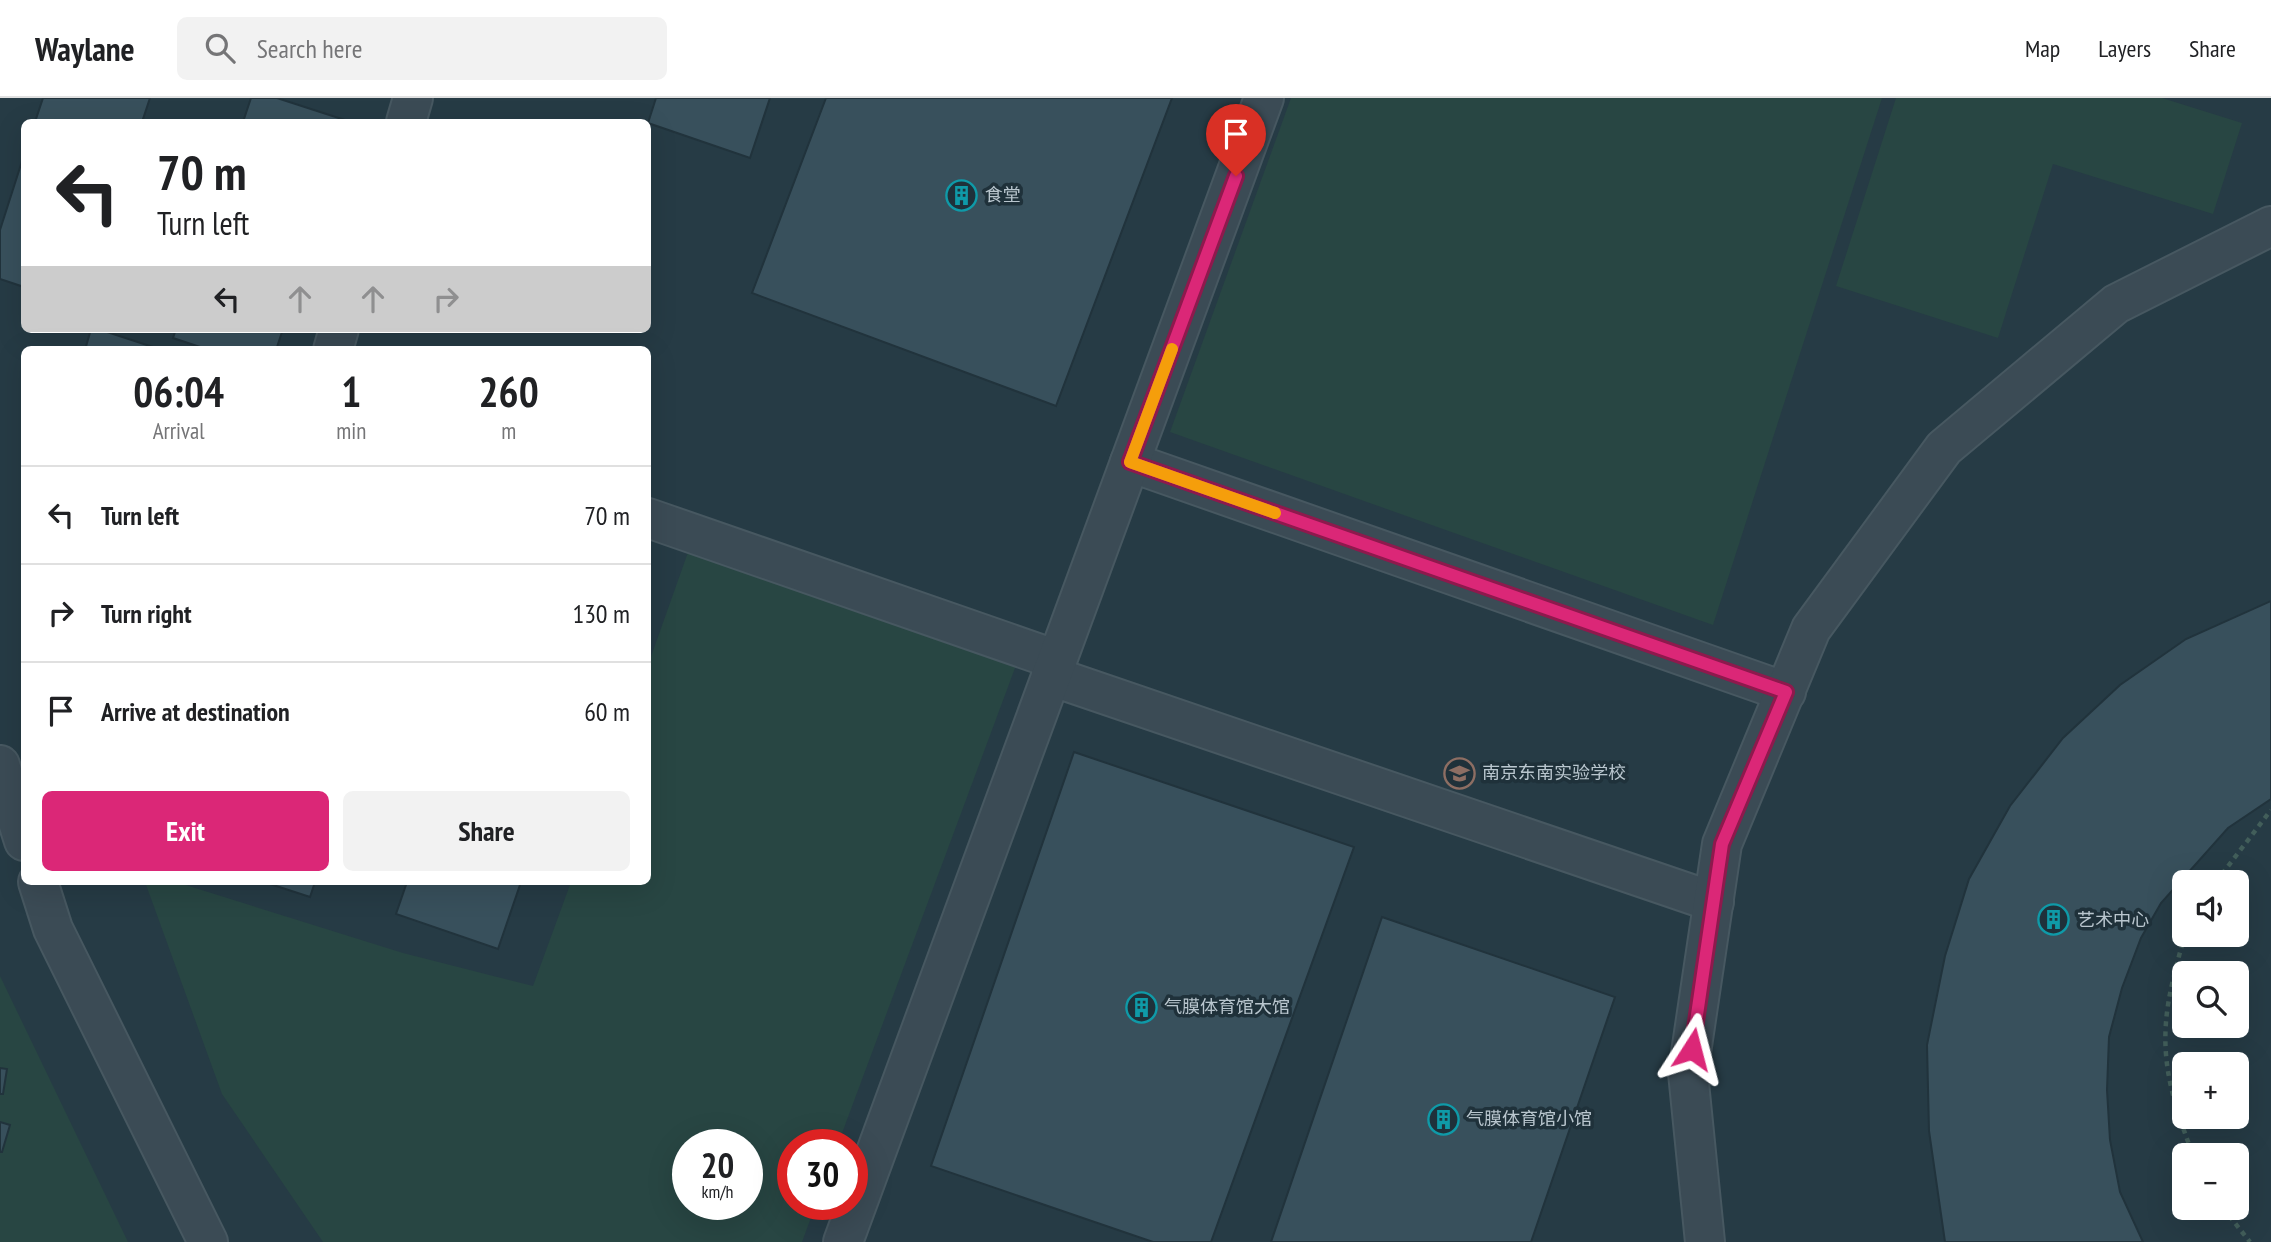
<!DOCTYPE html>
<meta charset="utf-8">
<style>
:root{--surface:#fff;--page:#f2f2f2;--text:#202124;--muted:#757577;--line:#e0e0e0;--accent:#db2777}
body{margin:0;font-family:"PT Sans Narrow","Noto Sans SC",sans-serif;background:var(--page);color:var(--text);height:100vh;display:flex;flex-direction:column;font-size:26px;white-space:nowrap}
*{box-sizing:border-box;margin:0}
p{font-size:23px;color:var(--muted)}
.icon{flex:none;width:38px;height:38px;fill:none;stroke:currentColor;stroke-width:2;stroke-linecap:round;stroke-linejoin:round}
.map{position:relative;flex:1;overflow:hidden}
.drawer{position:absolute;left:21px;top:248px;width:630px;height:539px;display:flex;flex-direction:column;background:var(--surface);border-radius:10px;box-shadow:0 7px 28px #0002}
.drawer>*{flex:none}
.guide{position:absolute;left:21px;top:21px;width:630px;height:214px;border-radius:10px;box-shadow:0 7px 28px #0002;background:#fff;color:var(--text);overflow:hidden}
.controls{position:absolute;left:2172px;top:772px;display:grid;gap:14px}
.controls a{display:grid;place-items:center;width:77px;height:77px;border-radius:10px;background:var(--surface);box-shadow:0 7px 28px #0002;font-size:35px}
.speed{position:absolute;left:672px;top:1031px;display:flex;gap:14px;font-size:35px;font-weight:700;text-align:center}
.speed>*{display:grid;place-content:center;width:91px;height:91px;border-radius:50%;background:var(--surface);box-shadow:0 7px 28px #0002;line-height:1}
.speed small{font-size:18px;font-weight:400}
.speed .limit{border:10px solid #d22;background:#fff;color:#111}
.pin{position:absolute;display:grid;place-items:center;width:60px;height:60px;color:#fff;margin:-72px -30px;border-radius:50% 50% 50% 0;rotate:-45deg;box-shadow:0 0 7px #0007}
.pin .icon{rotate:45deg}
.me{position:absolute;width:77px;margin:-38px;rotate:9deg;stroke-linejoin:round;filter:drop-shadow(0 0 5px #0008)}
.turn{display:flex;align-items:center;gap:24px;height:147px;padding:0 21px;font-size:32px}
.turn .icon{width:91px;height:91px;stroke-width:2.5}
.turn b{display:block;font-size:49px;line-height:60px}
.lanes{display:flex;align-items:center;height:66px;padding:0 21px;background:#0003;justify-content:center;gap:35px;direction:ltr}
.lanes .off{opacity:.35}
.eta{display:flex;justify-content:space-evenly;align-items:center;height:119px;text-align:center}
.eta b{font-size:42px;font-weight:600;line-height:49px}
.cta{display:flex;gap:14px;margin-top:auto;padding:14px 21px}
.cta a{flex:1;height:80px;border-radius:10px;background:var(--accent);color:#fff;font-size:28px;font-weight:600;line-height:80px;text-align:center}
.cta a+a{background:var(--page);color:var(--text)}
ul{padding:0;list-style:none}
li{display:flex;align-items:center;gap:21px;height:98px;padding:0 21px;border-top:2px solid var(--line)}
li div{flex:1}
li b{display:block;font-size:26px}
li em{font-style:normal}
header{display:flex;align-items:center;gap:42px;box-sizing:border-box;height:98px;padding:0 35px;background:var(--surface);border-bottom:2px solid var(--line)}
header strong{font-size:33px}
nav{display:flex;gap:38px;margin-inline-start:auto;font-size:24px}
.search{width:490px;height:63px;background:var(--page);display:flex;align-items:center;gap:18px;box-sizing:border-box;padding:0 24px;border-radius:10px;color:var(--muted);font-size:26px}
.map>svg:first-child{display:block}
</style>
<header>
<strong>Waylane</strong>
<div class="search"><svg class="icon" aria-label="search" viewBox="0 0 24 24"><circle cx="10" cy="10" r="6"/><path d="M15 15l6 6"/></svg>Search here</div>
<nav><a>Map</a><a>Layers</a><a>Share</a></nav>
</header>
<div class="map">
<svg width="2271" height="1144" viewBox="0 0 2271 1144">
<rect width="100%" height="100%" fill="#263b45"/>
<!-- green -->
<g fill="#284643" fill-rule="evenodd">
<polygon points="1291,0 1882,0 1713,527 1170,334"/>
<polygon points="1896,0 2162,0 2242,25 2213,116 2053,66 1998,240 1836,188"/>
<path d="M692,443L1021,554L838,1046H793V1106H816L802,1144H323L222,996L145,784H176L403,855L533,888L571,784H648V567ZM688,1046H747V1106H688Z"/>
<polygon points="0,878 128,1144 0,1144"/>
</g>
<!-- building -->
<g fill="#38505c" stroke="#21333c" stroke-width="2">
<polygon points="43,0 150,0 142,24 35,24"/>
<polygon points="251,0 277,0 351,24 243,24"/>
<polygon points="656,0 770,0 750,60 648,25"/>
<polygon points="826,0 1172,0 1056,308 752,195"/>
<polygon points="24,57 24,189 0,181 0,132"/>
<polygon points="91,231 98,231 162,252 85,252"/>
<polygon points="176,231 283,231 276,252 209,252 173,240"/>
<polygon points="2271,503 2271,701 2228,730 2161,805 2141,840 2122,890 2109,939 2107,992 2110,1042 2120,1094 2143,1144 1945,1144 1929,1033 1927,947 1945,858 1969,781 2010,708 2063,640 2120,587 2186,541"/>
<polygon points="1074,654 1354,749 1211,1144 1153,1144 931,1068"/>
<polygon points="264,784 315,784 310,799"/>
<polygon points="407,784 521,784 498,851 396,816"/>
<polygon points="1382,819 1615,899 1531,1144 1271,1144"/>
<polygon points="0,970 7,971 3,996 0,996"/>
<polygon points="0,1024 10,1027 2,1054 0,1054"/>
</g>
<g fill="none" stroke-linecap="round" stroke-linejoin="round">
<defs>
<g id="minor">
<polyline points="406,24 413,0"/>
<polyline points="333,252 339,231"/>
<polyline points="1130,364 1786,594"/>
<polyline points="648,420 1057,562"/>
<polyline points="1051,578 1714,804"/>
<polyline points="0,667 24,743"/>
<polyline points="38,784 53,831 208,1144"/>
<polyline points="843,1144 1264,0"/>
<polyline points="1705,1144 1688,975 1722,746 1811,531 1944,350 2116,206 2271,128"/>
</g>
</defs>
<!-- minor casing -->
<use href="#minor" stroke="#475861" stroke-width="42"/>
<!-- path -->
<g stroke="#425e5a" stroke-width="4.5" stroke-dasharray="5 5" stroke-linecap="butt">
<polyline points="2216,784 2271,712"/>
<path d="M2187,836C2180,849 2178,864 2174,878C2156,948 2168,991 2193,1057"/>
<polyline points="2223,1110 2250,1144"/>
</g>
<!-- minor -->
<use href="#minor" stroke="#3b4b55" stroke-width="38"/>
</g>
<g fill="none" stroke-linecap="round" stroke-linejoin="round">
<defs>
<polyline id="route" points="1236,78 1130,364 1786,594 1722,746 1692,951"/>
</defs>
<!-- route casing -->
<use href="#route" stroke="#8e194d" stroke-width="18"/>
<!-- route -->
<use href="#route" stroke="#db2777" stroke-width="12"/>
<!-- slow -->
<polyline stroke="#f59e0b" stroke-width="12" points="1172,251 1130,364 1275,415"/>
</g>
<!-- icons -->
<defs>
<symbol id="building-ring" viewBox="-11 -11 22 22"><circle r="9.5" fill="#1f313a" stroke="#0f9aa8" stroke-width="1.5"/><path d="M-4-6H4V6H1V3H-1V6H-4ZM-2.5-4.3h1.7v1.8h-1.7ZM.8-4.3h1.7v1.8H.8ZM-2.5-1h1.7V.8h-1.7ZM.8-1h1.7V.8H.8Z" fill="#0f9aa8"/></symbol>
<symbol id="school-ring" viewBox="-11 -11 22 22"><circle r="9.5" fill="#1f313a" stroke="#8d6e63" stroke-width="1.5"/><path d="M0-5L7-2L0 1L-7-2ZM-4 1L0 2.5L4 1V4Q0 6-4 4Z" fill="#8d6e63"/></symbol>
</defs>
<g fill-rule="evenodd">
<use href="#building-ring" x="944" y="80" width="35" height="35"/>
<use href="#school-ring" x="1442" y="658" width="35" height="35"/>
<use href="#building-ring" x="2036" y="804" width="35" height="35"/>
<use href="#building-ring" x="1124" y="892" width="35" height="35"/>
<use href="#building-ring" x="1426" y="1004" width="35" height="35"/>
</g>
<g text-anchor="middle" stroke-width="7" stroke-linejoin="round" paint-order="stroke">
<!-- poi labels -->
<g font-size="18" fill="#b9c6ce" stroke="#1f313a" text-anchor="start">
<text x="985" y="103">食堂</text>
<text x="1482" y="681">南京东南实验学校</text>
<text x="2077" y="828">艺术中心</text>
<text x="1164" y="915">气膜体育馆大馆</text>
<text x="1466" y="1027">气膜体育馆小馆</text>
</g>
</g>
</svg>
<div class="controls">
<a><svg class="icon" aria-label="sound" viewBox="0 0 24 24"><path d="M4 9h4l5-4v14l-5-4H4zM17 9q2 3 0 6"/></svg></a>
<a><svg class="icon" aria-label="search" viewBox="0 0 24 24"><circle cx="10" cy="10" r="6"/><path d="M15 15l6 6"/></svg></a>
<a>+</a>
<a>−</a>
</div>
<div class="speed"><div>20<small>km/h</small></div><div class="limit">30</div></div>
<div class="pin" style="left:1236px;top:78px;background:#d93025"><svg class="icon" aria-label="arrive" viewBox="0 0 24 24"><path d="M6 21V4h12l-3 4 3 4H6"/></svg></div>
<svg class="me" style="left:1692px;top:951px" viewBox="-20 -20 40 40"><path d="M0-17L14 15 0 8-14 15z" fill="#db2777" stroke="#fff" stroke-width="4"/></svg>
<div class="guide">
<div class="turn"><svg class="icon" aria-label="left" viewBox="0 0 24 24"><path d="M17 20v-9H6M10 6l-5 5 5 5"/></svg><div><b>70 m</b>Turn left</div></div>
<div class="lanes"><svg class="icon" aria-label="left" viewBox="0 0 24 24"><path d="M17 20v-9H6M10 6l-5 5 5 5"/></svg><svg class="icon off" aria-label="ahead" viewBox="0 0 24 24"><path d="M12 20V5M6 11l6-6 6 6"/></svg><svg class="icon off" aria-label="ahead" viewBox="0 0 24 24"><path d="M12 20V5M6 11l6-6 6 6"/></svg><svg class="icon off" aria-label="right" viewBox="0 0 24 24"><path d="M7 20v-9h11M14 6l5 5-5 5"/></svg></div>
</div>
<section class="drawer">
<div class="eta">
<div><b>06:04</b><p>Arrival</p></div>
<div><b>1</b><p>min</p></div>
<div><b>260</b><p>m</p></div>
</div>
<ul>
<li><svg class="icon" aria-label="left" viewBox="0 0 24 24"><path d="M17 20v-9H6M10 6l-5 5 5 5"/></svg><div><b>Turn left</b></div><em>70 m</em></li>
<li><svg class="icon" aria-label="right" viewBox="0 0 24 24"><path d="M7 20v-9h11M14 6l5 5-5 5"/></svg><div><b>Turn right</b></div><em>130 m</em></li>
<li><svg class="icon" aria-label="arrive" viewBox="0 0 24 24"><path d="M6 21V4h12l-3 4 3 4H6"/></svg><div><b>Arrive at destination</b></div><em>60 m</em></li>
</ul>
<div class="cta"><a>Exit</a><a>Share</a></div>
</section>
</div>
